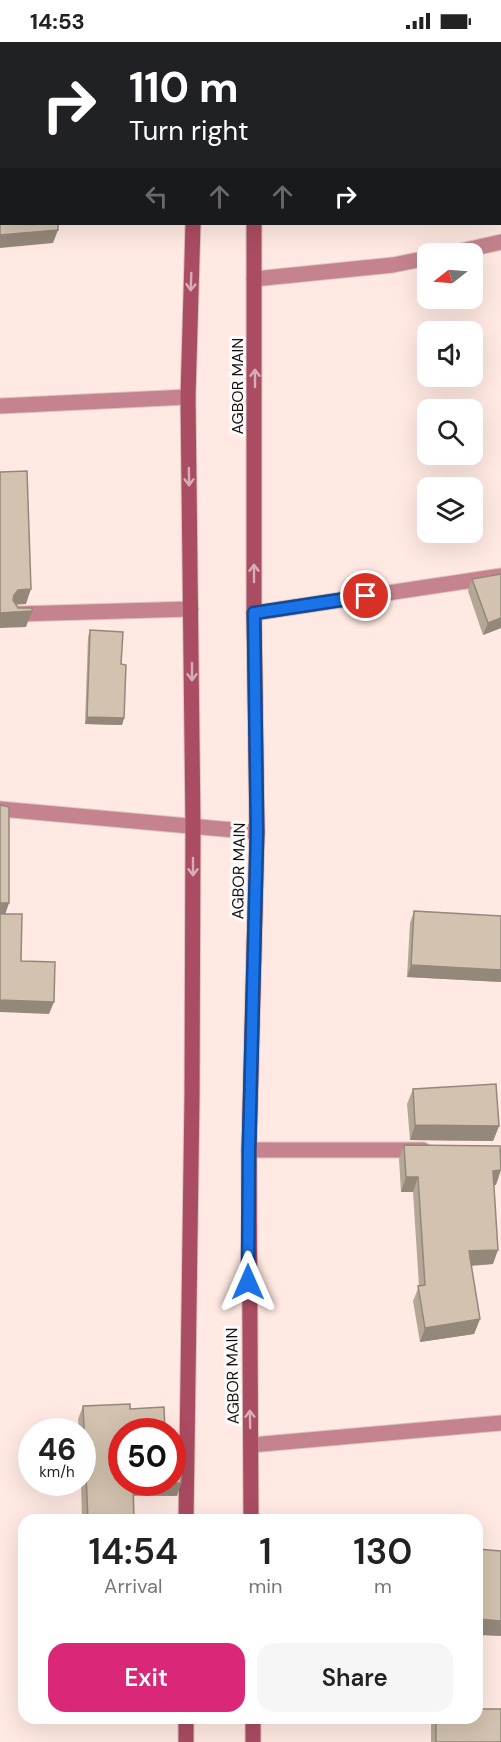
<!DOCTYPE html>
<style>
:root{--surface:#fff;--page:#f6f6f6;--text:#222;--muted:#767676;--accent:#db2777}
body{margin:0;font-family:"DM Sans",sans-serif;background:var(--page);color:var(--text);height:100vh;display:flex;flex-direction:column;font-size:22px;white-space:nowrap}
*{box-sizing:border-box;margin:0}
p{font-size:20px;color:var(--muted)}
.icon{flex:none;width:33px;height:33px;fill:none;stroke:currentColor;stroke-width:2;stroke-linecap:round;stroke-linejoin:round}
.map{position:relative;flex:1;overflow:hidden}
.side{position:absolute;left:18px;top:1472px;width:465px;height:210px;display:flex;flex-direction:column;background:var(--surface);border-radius:18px;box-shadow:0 6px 24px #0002}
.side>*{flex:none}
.hud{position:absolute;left:0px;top:0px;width:501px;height:183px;box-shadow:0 6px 24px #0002;background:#202124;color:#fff;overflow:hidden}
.needle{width:39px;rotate:253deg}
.fabs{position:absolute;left:417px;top:201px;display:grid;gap:12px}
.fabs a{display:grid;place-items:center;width:66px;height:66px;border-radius:12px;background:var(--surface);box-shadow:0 6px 24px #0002;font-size:30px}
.speed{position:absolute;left:18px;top:1376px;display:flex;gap:12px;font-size:30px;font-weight:700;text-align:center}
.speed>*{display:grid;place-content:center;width:78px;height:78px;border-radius:50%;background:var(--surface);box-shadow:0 6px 24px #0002;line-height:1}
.speed small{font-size:15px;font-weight:400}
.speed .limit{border:9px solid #d22;background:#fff;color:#111}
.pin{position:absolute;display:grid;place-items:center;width:51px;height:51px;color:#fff;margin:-26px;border:3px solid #fff;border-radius:50%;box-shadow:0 2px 6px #0007}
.me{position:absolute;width:66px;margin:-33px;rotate:0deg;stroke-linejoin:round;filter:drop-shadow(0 0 4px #0008)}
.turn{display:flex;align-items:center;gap:21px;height:126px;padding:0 30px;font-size:27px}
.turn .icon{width:78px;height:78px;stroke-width:2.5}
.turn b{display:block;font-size:42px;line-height:51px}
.lanes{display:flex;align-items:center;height:57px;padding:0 30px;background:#0003;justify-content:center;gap:30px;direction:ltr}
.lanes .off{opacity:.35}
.eta{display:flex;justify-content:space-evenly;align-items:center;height:102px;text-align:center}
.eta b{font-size:36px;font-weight:600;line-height:42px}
.cta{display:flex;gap:12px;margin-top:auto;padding:12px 30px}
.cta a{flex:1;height:69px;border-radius:18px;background:var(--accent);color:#fff;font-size:24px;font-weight:600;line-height:69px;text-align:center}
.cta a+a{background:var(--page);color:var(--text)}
.status{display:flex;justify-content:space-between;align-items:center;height:42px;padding:0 30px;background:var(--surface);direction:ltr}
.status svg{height:16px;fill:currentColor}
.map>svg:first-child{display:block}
</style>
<div class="status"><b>14:53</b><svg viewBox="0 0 49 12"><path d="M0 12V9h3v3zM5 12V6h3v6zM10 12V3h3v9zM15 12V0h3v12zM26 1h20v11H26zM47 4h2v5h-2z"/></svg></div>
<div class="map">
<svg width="501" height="1700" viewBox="0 0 501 1700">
<rect width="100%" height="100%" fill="#ffe9e2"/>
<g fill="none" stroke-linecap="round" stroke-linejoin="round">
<defs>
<g id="service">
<polyline points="448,212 501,200"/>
<polyline points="254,237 393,223 428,216"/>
<polyline points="254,571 501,534"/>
<polyline points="251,1403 501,1381"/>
</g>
<g id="minor">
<polyline points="0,364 188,355"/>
<polyline points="17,572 191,567"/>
<polyline points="0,767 257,790"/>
<polyline points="249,1108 423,1108"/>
</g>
<g id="secondary">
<polyline points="193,2 193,0"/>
<polyline points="256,2 256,0"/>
<polyline points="186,1478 192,1054 193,785 188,355 193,182"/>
<polyline points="251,1478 249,1108 257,790 254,571 254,182"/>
<polyline points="186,1676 186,1700"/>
<polyline points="253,1676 253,1700"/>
</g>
</defs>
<!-- service casing -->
<use href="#service" stroke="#dac6c0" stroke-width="17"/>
<!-- minor casing -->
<use href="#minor" stroke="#dac6c0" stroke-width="17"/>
<!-- secondary casing -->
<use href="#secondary" stroke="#dac6c0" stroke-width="17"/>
<!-- service -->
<use href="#service" stroke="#c5838f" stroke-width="15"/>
<!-- minor -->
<use href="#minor" stroke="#c5838f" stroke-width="15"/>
<!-- secondary -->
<use href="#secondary" stroke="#aa4c62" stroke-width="15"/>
</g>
<!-- wall -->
<g fill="#b5a796">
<polygon points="377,0 501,0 500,2 377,2"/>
<polygon points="472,537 501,586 483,593 468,549"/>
<polygon points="90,588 121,622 124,676 122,683 85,682 88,595"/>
<polygon points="414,869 501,874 501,940 407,935 410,881"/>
<polygon points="413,1047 499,1084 493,1099 410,1098 407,1062"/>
<polygon points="404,1103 496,1143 494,1143 493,1222 471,1224 480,1277 474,1292 420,1300 413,1259 419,1244 413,1150 401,1150 399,1117"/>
<polygon points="83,1364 122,1389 181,1441 177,1454 133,1454 134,1478 82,1478 81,1440 82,1440 82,1389 79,1389 78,1377"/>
<polygon points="433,1676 477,1676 501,1700 431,1700 431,1682"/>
</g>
<!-- shaded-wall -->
<g fill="#93887a">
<polygon points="501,35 501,51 500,51 500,36"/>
<polygon points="58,188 53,201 0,206 0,193"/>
<polygon points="31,547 26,562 12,563 14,553 18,548"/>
<polygon points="32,569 26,585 0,586 0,571"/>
<polygon points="501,576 501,586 483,593 488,581"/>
<polygon points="87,675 124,676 122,683 85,682"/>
<polygon points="0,861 9,861 5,873 0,873"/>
<polygon points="411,923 501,928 501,940 407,935"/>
<polygon points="0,958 54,960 49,972 0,970"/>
<polygon points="415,1083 499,1084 493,1099 410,1098"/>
<polygon points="501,1128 496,1143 488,1143 493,1129"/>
<polygon points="406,1135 418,1135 413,1150 401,1150"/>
<polygon points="498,1208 493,1222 463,1224 469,1209"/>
<polygon points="480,1277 474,1292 420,1300 425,1286"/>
<polygon points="133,1440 181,1441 177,1454 128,1453"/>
<polygon points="477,1577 501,1579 501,1594 477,1593"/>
</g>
<!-- building -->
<g fill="#d2c2af" stroke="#93887a" stroke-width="1.5">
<polygon points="385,0 501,0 501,35 500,36 500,2 385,2"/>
<polygon points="0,45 2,45 2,182 58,182 58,188 0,193"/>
<polygon points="27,429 31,547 18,548 14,553 13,558 18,566 32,566 32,569 0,571 0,430"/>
<polygon points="501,532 501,576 488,581 472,537"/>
<polygon points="90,588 123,590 121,622 126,623 124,676 87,675"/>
<polygon points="0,763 9,765 9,861 0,861"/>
<polygon points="414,869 501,874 501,928 411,923"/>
<polygon points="0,872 22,872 21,919 55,920 54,960 0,958"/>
<polygon points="496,1042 499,1084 415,1083 413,1047"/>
<polygon points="404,1103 500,1104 501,1128 493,1129 498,1208 469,1209 480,1277 425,1286 418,1244 425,1243 418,1135 406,1135"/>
<polygon points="130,1362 130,1367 164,1365 165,1389 122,1389 122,1440 172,1440 172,1410 182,1410 181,1441 133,1440 134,1478 88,1478 83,1364"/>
<polygon points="477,1507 501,1509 501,1579 477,1577"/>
<polygon points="477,1667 501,1667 501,1700 436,1700 436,1676 477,1676"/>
</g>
<!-- one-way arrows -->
<defs><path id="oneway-shaft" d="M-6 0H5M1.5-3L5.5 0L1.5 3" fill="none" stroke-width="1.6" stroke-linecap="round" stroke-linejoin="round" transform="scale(1.5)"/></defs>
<g stroke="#d7adb7">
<use href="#oneway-shaft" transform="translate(191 240) rotate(92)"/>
<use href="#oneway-shaft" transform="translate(255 336) rotate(-90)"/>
<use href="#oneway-shaft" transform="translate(189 435) rotate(89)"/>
<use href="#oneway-shaft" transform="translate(254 531) rotate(-90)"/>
<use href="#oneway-shaft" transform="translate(192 630) rotate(90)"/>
<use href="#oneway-shaft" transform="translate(193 825) rotate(90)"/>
<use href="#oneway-shaft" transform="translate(250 1377) rotate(-91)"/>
</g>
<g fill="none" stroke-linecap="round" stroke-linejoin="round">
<defs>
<polyline id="route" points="248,1240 249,1108 257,790 254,571 366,554"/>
</defs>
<!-- route casing -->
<use href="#route" stroke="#114b97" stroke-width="15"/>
<!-- route -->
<use href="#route" stroke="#1a73e8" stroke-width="10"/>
</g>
<g text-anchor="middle" stroke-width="6" stroke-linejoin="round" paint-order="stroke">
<!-- street labels -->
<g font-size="16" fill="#18100d" stroke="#fcfcfc">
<text transform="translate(237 344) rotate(-90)" y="6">AGBOR MAIN</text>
<text transform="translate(238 829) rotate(-89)" y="6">AGBOR MAIN</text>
<text transform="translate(232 1334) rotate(-91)" y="6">AGBOR MAIN</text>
</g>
</g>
</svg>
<div class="fabs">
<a><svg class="needle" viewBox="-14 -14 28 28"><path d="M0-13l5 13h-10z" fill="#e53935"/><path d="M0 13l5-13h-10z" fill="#767676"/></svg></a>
<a><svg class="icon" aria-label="sound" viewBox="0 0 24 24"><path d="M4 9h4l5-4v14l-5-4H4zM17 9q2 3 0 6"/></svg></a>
<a><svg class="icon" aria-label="search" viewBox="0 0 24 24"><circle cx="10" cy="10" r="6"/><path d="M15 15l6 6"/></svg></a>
<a><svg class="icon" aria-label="layers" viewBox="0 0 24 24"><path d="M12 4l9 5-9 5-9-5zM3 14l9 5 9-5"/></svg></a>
</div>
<div class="speed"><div>46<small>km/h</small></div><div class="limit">50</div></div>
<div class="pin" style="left:366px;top:554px;background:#d93025"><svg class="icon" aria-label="arrive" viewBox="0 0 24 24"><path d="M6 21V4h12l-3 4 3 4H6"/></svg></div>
<svg class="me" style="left:248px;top:1240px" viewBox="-20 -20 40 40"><path d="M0-17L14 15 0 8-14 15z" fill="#1a73e8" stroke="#fff" stroke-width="4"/></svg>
<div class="hud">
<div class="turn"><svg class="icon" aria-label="right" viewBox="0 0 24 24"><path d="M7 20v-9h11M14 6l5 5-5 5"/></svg><div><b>110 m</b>Turn right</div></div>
<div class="lanes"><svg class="icon off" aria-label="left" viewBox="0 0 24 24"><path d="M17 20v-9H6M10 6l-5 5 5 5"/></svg><svg class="icon off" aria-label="ahead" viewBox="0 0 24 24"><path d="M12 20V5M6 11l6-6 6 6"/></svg><svg class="icon off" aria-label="ahead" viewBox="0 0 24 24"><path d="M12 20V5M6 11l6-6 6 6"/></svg><svg class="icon" aria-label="right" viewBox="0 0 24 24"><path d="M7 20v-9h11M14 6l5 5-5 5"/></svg></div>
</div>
<section class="side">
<div class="eta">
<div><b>14:54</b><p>Arrival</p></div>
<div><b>1</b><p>min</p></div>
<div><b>130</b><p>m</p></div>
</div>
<div class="cta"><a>Exit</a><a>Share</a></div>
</section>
</div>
